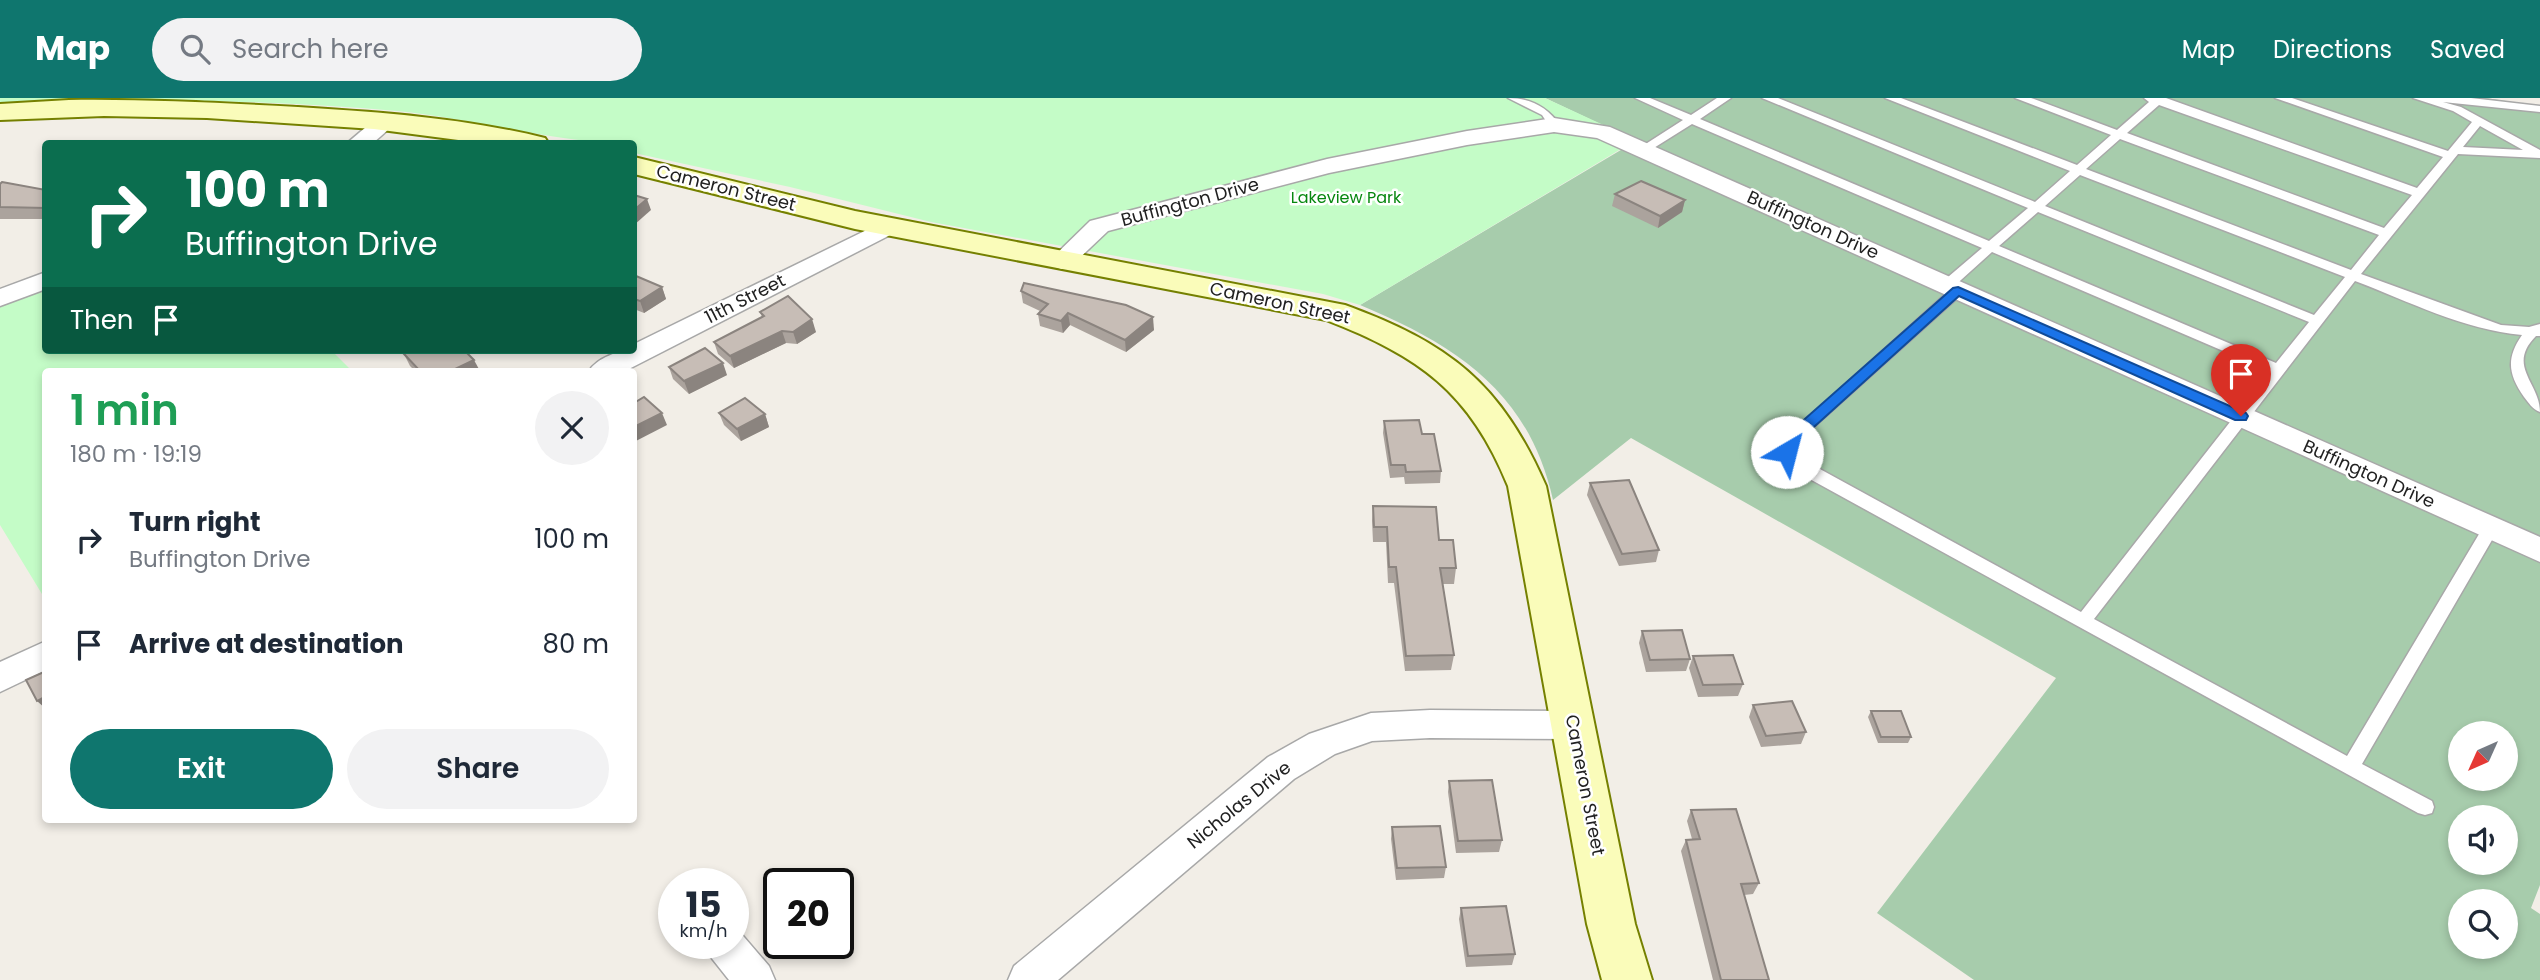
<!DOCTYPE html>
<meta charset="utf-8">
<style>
:root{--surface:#fff;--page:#f2f2f3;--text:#1f2937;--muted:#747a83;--accent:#0f766e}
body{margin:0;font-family:Poppins,sans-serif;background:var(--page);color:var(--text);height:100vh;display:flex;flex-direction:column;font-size:26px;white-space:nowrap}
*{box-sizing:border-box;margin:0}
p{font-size:23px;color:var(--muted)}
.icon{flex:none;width:38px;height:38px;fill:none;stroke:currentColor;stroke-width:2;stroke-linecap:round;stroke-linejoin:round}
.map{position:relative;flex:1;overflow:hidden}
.sheet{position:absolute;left:42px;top:270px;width:595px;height:455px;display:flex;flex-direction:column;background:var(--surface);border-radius:7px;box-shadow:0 4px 10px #0003}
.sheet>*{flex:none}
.banner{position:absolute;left:42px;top:42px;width:595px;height:214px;border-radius:7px;box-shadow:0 4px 10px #0003;background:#0b6e4f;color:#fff;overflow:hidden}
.needle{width:46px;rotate:225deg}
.tools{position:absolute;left:2448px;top:623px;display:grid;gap:14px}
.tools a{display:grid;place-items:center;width:70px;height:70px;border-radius:50%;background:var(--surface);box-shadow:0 4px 10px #0003;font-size:35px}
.speed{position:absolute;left:658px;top:770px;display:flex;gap:14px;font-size:35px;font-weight:700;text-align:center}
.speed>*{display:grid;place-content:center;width:91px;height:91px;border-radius:50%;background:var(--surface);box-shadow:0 4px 10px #0003;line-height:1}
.speed small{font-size:18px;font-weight:400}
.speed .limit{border:4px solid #111;border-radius:10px;background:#fff;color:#111}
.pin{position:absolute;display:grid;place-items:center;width:60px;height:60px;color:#fff;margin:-72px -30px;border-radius:50% 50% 50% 0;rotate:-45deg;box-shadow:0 0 7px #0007}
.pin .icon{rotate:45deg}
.me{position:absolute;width:77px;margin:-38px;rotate:37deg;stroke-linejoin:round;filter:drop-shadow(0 0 5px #0008)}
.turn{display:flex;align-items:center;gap:24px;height:147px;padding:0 28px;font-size:32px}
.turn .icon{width:91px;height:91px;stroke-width:2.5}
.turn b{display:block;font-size:49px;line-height:60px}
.then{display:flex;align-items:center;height:66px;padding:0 28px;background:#0003;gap:14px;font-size:26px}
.round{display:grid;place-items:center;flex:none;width:74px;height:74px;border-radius:37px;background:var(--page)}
.head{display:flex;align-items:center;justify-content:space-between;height:119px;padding:0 28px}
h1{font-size:42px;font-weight:600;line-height:52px;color:#1e9e55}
.button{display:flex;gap:14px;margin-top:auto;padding:14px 28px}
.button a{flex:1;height:80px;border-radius:42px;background:var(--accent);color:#fff;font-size:28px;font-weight:600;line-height:80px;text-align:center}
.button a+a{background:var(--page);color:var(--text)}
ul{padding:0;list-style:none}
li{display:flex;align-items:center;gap:21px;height:105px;padding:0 28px}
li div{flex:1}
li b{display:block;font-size:26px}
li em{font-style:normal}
header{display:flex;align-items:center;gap:42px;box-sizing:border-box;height:98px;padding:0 35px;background:var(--accent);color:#fff}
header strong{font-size:33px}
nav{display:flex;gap:38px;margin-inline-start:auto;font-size:24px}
.search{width:490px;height:63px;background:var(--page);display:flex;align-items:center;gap:18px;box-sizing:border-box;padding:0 24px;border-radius:38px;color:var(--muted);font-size:26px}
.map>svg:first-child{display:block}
</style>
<header>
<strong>Map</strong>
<div class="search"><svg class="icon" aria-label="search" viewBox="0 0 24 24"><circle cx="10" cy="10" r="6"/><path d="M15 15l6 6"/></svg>Search here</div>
<nav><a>Map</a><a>Directions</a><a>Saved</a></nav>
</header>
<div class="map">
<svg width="2540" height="882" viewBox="0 0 2540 882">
<rect width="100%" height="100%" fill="#f2eee7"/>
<!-- cemetery -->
<path fill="#a7ccac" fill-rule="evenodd" d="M1545,0H2485L2540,8V787L2531,810L2540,816V882H1974L1877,815L2056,580L1631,340L1553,402C1529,294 1456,247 1360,207L1636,43ZM2460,635H2506V681H2460ZM2460,719H2506V765H2460ZM2460,803H2506V849H2460Z"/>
<!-- park -->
<g fill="#c4fcc7">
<path d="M0,0H1545L1636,42L1360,207L1323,196L931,124L790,89L634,55V46C554,45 476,21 397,13C267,1 130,0 0,7Z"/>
<polygon points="45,191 46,252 331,252 352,273 46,273 45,501 0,427 0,209"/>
</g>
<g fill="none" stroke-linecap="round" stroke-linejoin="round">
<defs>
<g id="lane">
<path d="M1508,0C1531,0 1547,9 1560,27L1550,29L1542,17Z"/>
<path d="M1635,0H1650L1691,17L1717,0H1731L1700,21L1989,143L2028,110L1762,0H1778L2035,104L2070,73L1885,0H1901L2077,67L2111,37L2015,0H2031L2117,32L2149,4L2144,0H2166L2417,90L2443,59L2275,0H2292L2448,53L2472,24L2453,13L2413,0H2471L2540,8V14L2443,4L2461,9L2540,52V60L2458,56L2361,176L2501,227L2529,229L2540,226V238H2536C2506,268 2540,285 2540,314C2532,311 2529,305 2524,299C2508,276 2506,260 2522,237C2464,232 2408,203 2355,183L2094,521L2347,658L2485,426H2497L2499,430L2362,666L2432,703L2434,709L2432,715L2425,717L2418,715L1797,374L1786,366L1779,346L1952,190H1962V196L1794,347L1798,359L2081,514L2270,273L1992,154L1951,191H1941V185L1982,150L1692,26L1649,53H1641V49L1683,22ZM2159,7L2412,97L2384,130L2127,35ZM2480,28L2523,52L2463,49ZM2120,41L2379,137L2351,172L2086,71ZM2080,77L2345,179L2314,217L2045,108ZM2038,114L2309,224L2276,265L1999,148Z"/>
</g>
<g id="street">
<polygon points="387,16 395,18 398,23 372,46 346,46 379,18"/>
<polygon points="1554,20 1610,29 2540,439 2540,464 1597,40 1554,34 1467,47 1329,75 1108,133 1071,168 1062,171 1053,168 1049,163 1090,123 1327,61 1467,33"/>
<path d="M887,122L896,124L899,129L896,134L625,273H589C597,260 619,252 634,252V246Z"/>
<polygon points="46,174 46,191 0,208 0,191"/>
<polygon points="46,543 46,572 0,594 0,564"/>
<polygon points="1430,612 1574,613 1587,617 1592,627 1587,637 1574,641 1430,640 1372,643 1335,656 1294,681 1058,882 1008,882 1014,868 1268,659 1309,636 1371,615"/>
<polygon points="733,830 738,832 769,868 775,882 729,882 710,858 704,845 733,845"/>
</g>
<g id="secondary">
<path d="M69,2C146,1 221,5 298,9C380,14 464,20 545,40L549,46H489L374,31L207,20L104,18L0,22V6Z"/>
<path d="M634,59L855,113L1345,207C1449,245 1501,285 1546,388L1635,826L1652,882H1602L1587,826L1508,388C1470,294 1419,258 1326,222L855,131L634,76Z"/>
</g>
</defs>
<!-- lane casing -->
<use href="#lane" stroke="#a8a8a8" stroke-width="3"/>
<!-- street casing -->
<use href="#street" stroke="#a8a8a8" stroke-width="3"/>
<!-- secondary casing -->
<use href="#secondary" stroke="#758000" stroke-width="4"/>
<!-- lane -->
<use href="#lane" fill="#fff" fill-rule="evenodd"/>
<!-- street -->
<use href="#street" fill="#fff" fill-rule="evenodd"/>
<!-- secondary -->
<use href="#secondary" fill="#fafcba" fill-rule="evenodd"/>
</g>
<!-- wall -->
<g fill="#aba39d">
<polygon points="0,86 46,92 46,121 0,121"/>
<polygon points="1615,96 1685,102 1682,114 1658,130 1612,108"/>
<polygon points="634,179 662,189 666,201 644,215 634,211"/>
<polygon points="1021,193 1154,232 1126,254 1070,227 1063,235 1040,228 1038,216 1040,213 1023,205"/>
<polygon points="760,214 816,234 797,246 786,245 734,270 718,256 714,244 762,219"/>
<polygon points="404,256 480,273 415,273 410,268"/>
<polygon points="669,269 727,277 689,296 673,281"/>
<polygon points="719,315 765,316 769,329 741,343 724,327"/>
<polygon points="1384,323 1422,336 1441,373 1440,385 1405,386 1404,379 1390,380 1383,335"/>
<polygon points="1590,385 1659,452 1656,464 1619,468 1587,397"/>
<polygon points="1373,408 1439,442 1456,470 1454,486 1443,486 1454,557 1451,572 1405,573 1394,485 1388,485 1386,444 1373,444 1372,423"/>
<polygon points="1642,533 1690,561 1686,573 1646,574 1639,545"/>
<polygon points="1693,558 1743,586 1738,598 1698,599 1689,570"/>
<polygon points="1753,607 1806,634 1801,646 1761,649 1749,619"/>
<polygon points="1871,613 1911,639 1908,645 1878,645 1868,619"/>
<polygon points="1449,683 1502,742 1499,754 1456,755 1448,694"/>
<polygon points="1691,712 1759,785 1753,796 1744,797 1769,882 1713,882 1681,753 1686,742 1692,741 1687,723"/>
<polygon points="1392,729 1446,769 1444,780 1396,782 1391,741"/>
<polygon points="1461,810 1515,856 1512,867 1466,869 1459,821"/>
</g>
<!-- shaded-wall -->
<g fill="#8b847f">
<polygon points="647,101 651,112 634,127 634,112"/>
<polygon points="1685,102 1682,114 1658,130 1660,118"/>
<polygon points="662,189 666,201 644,215 640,203"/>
<polygon points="1068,215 1070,227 1063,235 1061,223"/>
<polygon points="1153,219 1154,232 1126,254 1125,242"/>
<polygon points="812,221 816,234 797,246 793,234"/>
<polygon points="782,233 786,245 734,270 730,258"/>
<polygon points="474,262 480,273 451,273"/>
<polygon points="723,265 727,277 689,296 684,283"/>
<polygon points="662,315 667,327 634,344 634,329"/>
<polygon points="765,316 769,329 741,343 737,331"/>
<polygon points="46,598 46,611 37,603"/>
</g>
<!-- building -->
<g fill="#c7bdb6" stroke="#8b847f" stroke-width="2">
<polygon points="1641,83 1685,102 1660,118 1615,96"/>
<polygon points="2,84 46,92 46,110 0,109 0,86"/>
<polygon points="634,97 647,101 634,112"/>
<polygon points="636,178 662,189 640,203 634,201 634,179"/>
<polygon points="1024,185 1126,207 1153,219 1125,242 1068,215 1061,223 1038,216 1048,206 1021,193"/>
<polygon points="788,198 812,221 793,234 782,233 730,258 714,244 764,218 760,214"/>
<polygon points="705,250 723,265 684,283 669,269"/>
<polygon points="412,252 464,252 474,262 451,273 420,273 404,256"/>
<polygon points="644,299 662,315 634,329 634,305"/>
<polygon points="745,300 765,316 737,331 719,315"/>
<polygon points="1419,322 1422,336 1434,336 1441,373 1406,374 1405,367 1391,367 1384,323"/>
<polygon points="1629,382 1659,452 1622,456 1590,385"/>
<polygon points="1373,408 1436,409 1439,442 1453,442 1456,470 1440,470 1454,557 1406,558 1396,469 1389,469 1387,429 1374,429"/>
<polygon points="1682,532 1690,561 1650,562 1642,533"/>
<polygon points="1733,557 1743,586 1703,587 1693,558"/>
<polygon points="46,573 46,598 37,603 26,582"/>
<polygon points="1792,603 1806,634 1766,638 1753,607"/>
<polygon points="1871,613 1901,613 1911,639 1881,639"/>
<polygon points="1492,682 1502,742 1458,743 1449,683"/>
<polygon points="1736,711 1759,785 1741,786 1769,882 1721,882 1686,742 1700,741 1691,712"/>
<polygon points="1440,728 1446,769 1397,770 1392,729"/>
<polygon points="1506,808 1515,856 1468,858 1461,810"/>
</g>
<!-- route -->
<polygon fill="#1a73e8" stroke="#114b97" stroke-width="2" points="1958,189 2246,315 2248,318 2246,322 2235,322 1959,198 1794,347 1792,357 1782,357 1779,346 1781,342 1953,190"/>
<g text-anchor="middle" stroke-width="5" stroke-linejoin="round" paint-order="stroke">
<!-- far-park labels -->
<g font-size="16" fill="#07870f" stroke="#fff">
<text x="1346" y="105">Lakeview Park</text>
</g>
<!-- street labels -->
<g font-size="18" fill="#212121" stroke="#fff">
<text transform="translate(726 90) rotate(14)" y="6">Cameron Street</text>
<text transform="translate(1190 104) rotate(-15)" y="6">Buffington Drive</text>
<text transform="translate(1813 127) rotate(24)" y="6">Buffington Drive</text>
<text transform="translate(745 201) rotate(-27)" y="6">11th Street</text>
<text transform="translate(1280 205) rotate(12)" y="6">Cameron Street</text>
<text transform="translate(2369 376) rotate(24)" y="6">Buffington Drive</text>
<text transform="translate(1585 687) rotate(79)" y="6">Cameron Street</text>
<text transform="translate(1239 707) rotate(-39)" y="6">Nicholas Drive</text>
</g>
</g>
</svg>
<div class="tools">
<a><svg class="needle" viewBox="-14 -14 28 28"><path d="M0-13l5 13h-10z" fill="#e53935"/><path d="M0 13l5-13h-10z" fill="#747a83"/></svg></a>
<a><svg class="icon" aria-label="sound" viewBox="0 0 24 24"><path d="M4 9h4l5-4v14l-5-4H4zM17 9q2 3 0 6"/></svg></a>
<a><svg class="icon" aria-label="search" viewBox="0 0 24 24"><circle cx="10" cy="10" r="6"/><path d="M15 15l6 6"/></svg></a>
</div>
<div class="speed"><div>15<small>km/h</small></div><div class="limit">20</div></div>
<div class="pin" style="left:2241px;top:318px;background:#d93025"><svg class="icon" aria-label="arrive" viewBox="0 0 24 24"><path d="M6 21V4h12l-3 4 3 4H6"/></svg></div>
<svg class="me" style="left:1787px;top:354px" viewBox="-20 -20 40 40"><circle r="19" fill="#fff"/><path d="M0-13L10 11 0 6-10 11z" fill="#1a73e8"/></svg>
<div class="banner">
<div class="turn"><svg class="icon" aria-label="right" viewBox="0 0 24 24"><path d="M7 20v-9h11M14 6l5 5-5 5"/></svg><div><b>100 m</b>Buffington Drive</div></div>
<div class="then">Then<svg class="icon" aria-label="arrive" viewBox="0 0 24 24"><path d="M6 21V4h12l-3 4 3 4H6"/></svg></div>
</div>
<section class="sheet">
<div class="head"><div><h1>1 min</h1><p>180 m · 19:19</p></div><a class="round"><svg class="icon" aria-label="close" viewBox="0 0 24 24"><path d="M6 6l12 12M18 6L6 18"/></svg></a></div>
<ul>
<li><svg class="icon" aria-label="right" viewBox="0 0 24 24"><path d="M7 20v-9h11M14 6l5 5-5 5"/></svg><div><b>Turn right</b><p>Buffington Drive</p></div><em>100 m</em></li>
<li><svg class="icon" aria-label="arrive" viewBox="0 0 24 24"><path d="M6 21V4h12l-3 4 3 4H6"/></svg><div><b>Arrive at destination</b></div><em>80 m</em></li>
</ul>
<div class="button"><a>Exit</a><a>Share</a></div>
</section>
</div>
